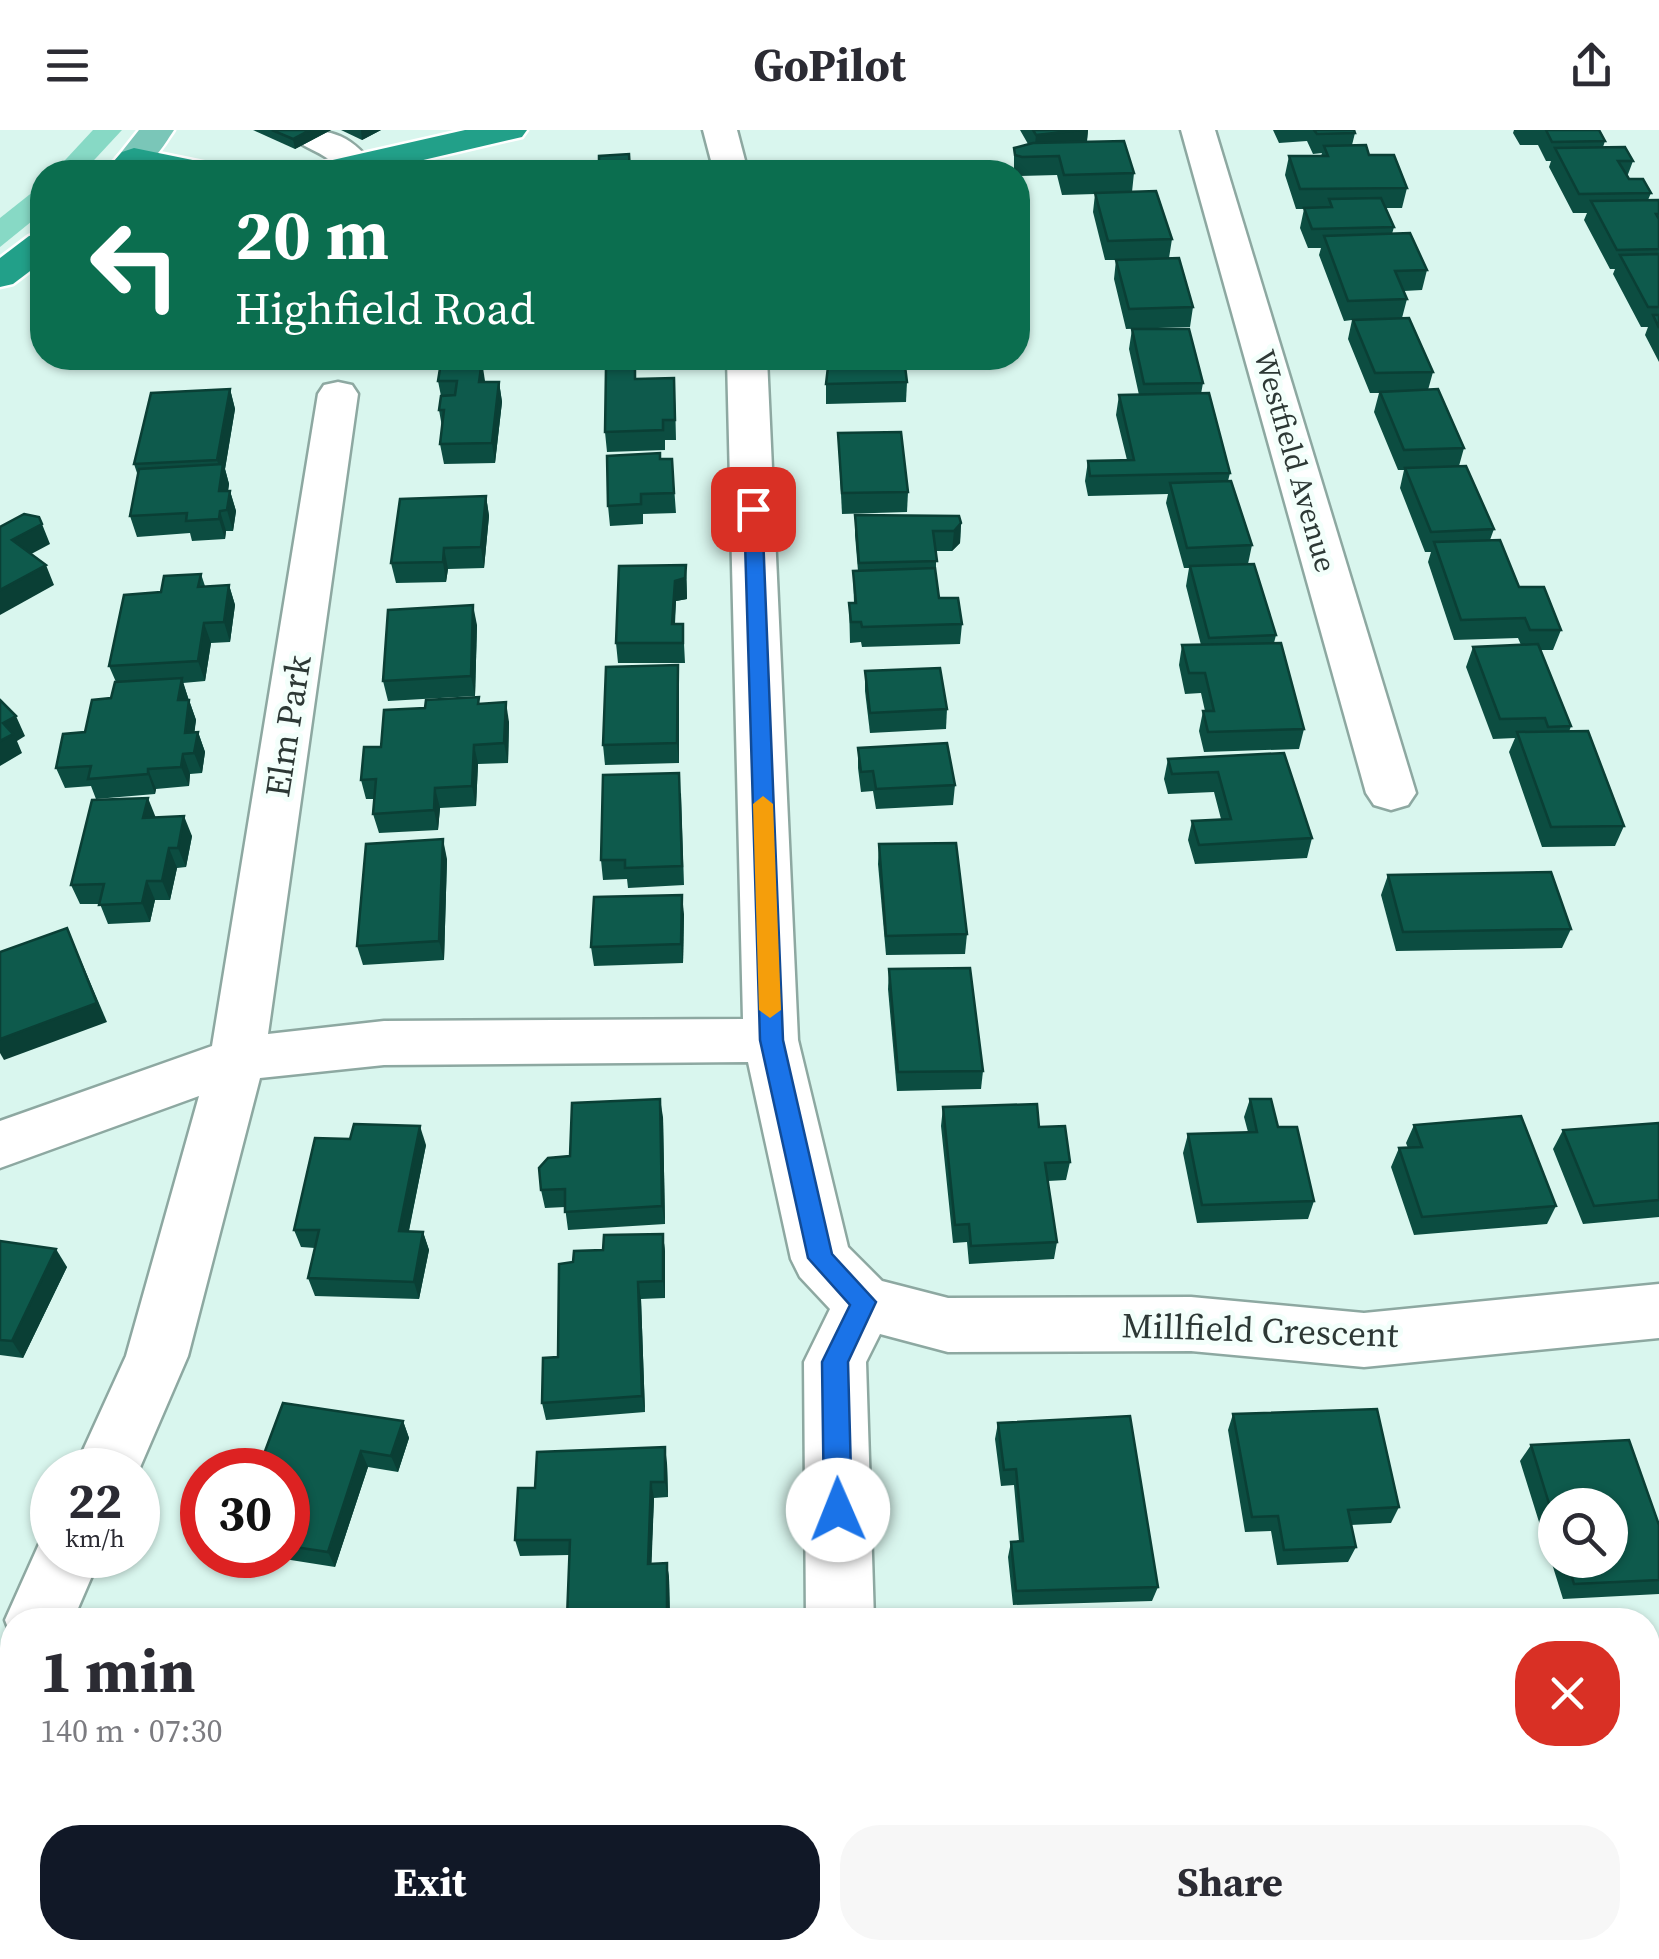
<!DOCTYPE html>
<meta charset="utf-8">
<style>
:root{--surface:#fff;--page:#f7f7f7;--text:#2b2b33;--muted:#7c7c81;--accent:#111827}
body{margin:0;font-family:"Source Serif 4",serif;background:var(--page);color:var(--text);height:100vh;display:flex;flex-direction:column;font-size:38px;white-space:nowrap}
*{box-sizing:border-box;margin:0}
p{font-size:32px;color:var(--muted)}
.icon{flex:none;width:55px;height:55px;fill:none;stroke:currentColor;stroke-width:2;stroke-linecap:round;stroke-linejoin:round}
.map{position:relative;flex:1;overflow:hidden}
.sheet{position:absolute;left:0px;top:1478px;width:1660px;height:352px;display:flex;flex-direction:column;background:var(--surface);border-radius:40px 40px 0 0;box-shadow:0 2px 8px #0004}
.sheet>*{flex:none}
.guide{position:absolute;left:30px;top:30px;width:1000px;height:210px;border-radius:40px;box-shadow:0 2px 8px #0004;background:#0b6e4f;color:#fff;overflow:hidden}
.buttons{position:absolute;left:1538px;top:1358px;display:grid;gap:20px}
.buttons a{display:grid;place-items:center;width:90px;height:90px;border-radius:50%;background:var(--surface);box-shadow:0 2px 8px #0004;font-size:50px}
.speed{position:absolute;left:30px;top:1318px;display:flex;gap:20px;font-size:50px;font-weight:700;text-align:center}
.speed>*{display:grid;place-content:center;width:130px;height:130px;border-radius:50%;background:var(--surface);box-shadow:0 2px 8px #0004;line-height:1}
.speed small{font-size:25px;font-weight:400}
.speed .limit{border:15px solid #d22;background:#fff;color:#111}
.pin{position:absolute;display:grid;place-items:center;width:85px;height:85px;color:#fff;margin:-42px;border-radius:20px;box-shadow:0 5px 15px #0006}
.me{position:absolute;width:110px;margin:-55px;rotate:359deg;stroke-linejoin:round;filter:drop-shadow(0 0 8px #0008)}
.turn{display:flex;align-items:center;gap:35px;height:210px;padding:0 40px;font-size:45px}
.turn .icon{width:130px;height:130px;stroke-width:2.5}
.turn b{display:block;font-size:70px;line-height:85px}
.round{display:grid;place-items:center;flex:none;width:105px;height:105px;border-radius:40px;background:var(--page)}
.headline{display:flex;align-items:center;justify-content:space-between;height:170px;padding:0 40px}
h1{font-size:60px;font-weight:700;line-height:75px}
.button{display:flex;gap:20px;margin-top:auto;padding:20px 40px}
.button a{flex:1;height:115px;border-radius:40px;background:var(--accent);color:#fff;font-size:40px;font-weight:700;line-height:115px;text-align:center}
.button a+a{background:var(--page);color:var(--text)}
header{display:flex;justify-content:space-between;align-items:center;height:130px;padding:0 40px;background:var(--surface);font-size:45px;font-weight:700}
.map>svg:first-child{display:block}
</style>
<header><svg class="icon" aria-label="menu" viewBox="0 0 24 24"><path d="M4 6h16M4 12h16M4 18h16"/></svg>GoPilot<svg class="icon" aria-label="share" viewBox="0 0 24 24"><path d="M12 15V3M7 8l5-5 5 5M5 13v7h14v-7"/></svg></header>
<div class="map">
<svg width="1659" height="1829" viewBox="0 0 1659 1829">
<rect width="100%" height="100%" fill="#d9f6ee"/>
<!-- green -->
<g fill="#87d9c5">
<polygon points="93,0 122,0 83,42 54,42"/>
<polygon points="34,61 42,62 42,83 0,117 0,88"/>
</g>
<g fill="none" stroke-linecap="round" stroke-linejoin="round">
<defs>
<g id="minor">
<path d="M285,0C329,0 347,0 375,37L371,42H343C324,19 298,19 285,0Z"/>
<polygon points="703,0 737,0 748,42 714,42"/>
<polygon points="1181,0 1215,0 1416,663 1408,675 1391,680 1374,675 1366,663"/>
<polygon points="727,228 767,228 798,910 848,1117 882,1151 948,1168 1191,1167 1364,1183 1659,1154 1659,1208 1364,1237 1191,1221 948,1222 880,1204 866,1232 874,1490 806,1490 804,1232 830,1179 800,1147 791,1129 748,932 384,935 260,948 188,1226 138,1342 74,1340 126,1226 199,966 0,1038 0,991 212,916 318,264 324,255 338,252 352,255 358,264 268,904 384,891 743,889"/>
<polygon points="52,1399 52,1425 101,1425 73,1490 12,1490 12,1508 5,1490 44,1403"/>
<polygon points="12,1516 12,1603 0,1608 0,1521"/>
<polygon points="810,1818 885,1818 886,1829 810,1829"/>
</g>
<path id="major" d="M139,0H174C160,21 149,43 122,36L116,29Z"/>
<g id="highway">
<polygon points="465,0 527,0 522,7 372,42 310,42 315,34"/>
<polygon points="134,18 212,34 217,42 104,42 122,22"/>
<polygon points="42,103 42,132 13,154 0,157 0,128 29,106"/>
</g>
</defs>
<!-- minor casing -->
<use href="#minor" stroke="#8da8a1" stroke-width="5"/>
<!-- major casing -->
<use href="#major" stroke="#fff" stroke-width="5"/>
<!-- highway casing -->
<use href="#highway" stroke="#fff" stroke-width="5"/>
<!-- minor -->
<use href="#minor" fill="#fff" fill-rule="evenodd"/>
<!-- major -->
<use href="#major" fill="#7ac6b8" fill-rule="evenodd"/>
<!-- highway -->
<use href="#highway" fill="#22a089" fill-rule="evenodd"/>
</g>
<!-- wall -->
<g fill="#0c4d41" fill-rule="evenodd">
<polygon points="253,0 331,0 295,19"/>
<polygon points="341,0 381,0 362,10"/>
<polygon points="1020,0 1088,0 1087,12 1134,43 1132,62 1172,109 1169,128 1193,177 1190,197 1126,199 1114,149 1116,130 1105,130 1093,82 1095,64 1062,65 1057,45 1020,46 1018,45 1018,42 1014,42 1014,18 1028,14"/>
<polygon points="1273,0 1354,0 1355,3 1352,15 1369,25 1407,58 1402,78 1386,78 1394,97 1392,104 1427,140 1422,160 1404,161 1407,169 1402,188 1433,242 1428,260 1464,318 1459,336 1494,399 1490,410 1519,457 1561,500 1553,520 1540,520 1571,596 1569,602 1624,696 1615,716 1542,717 1509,622 1515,608 1493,609 1466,537 1473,517 1521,515 1518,508 1454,510 1428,432 1431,422 1425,422 1400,358 1404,340 1398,340 1374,282 1379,263 1370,263 1348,209 1352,190 1344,191 1319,125 1321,118 1308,118 1300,98 1304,79 1296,79 1285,45 1289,26 1321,26 1322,23 1313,24 1307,11 1279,13"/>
<polygon points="1514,0 1599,0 1605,11 1603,17 1633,31 1627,47 1629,49 1651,63 1648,70 1659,70 1659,232 1645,205 1648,197 1641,197 1613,144 1615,139 1610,139 1584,90 1587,83 1573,83 1549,37 1551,31 1546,31 1538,15 1520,15 1513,3"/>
<polygon points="1132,199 1203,253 1201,264 1230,343 1228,351 1252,415 1248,434 1276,505 1274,513 1304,599 1299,619 1204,622 1199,601 1203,581 1205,581 1201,563 1185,564 1179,535 1182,515 1201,515 1186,456 1189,438 1184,438 1166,373 1168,364 1088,366 1085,351 1088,331 1127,330 1116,285 1119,265 1139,265 1129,219"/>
<polygon points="635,238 636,249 675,268 676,310 665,310 665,320 607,322 605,302"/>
<polygon points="438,251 499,252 502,272 495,333 444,334 440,314 442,297 439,280 441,266"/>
<polygon points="907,252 906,272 826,274 826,254"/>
<polygon points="230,259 235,279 225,339 229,354 228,361 230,361 236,381 233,401 226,401 225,409 192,411 190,403 137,407 130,386 138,346 134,334"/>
<polygon points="838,303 908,362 907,382 842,384"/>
<polygon points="660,329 672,329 676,383 643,384 643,394 610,396 608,376"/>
<polygon points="486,366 489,386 484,438 448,439 446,452 396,453 391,433"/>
<polygon points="855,385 961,393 960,413 952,421 936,421 936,447 939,468 962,494 960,514 862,517 861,512 850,513 849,473 854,473 853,441 858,441 855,405"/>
<polygon points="686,435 687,469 676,471 675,494 683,494 685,533 618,533 616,513"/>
<polygon points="201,444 205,456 229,455 235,475 230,512 211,513 205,551 183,553 196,590 194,602 198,602 205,622 202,643 190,644 189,656 156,659 155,664 96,669 91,656 65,658 56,638 111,568 116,552 109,536 161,462"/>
<polygon points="477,495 475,566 388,571 383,551"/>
<polygon points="678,535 679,556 679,633 605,635 603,615"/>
<polygon points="865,541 947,579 946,599 870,603 865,561"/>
<polygon points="480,574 509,592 508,633 478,634 476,676 440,678 438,700 379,703 373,684 375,669 366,669 361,650 381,617"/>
<polygon points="858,618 955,655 953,675 876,679 873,661 861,662 858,638"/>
<polygon points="1284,623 1312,708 1307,728 1195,734 1188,710 1192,691 1221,689 1214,662 1168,664 1164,649 1168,629"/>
<polygon points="681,663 684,755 628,758 627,749 603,750 601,730"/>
<polygon points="156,688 192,706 186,737 177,738 170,770 155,770 150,792 108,794 100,774 80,774 71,755"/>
<polygon points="879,714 967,804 965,824 886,825 878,734"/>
<polygon points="447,729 444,830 363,835 357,816"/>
<polygon points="1388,745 1571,799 1562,818 1396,821 1381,765"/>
<polygon points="684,784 683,833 594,836 591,817"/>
<polygon points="889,839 983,941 981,959 897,961 888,859"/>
<polygon points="1250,969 1314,1071 1308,1089 1197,1093 1183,1023 1188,1004 1248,1002 1244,987"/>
<polygon points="943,977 1039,997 1070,1032 1066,1050 1048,1051 1057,1112 1054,1129 969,1134 967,1112 953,1113 941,996"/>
<polygon points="663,987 665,1094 568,1100 565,1077 545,1078 541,1060 570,1026"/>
<polygon points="1659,993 1659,1087 1583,1094 1553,1019 1563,1000"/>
<polygon points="1414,995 1556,1076 1547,1094 1414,1105 1391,1037 1399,1018 1408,1018 1406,1013"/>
<polygon points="426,1015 409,1101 423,1102 429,1120 419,1169 315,1166 308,1148 315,1118 301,1117 294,1100"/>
<polygon points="663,1104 665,1122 665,1168 641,1169 645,1282 546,1290 542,1273 558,1227 573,1132 603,1120"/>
<polygon points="0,1111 67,1137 23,1228 0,1225"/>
<polygon points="1233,1284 1399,1377 1391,1393 1351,1395 1356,1417 1348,1432 1277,1435 1271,1401 1245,1402 1228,1300"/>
<polygon points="403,1291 409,1308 398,1342 368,1337 335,1437 259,1425 288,1425 288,1340"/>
<polygon points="998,1293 1158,1457 1152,1471 1013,1475 1008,1427 1011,1412 1019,1411 1014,1355 1001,1356 995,1309"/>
<path d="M1531,1315L1659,1395V1464L1563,1469L1520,1331ZM1555,1375L1610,1430H1555Z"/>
<polygon points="667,1333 668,1367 654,1368 651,1434 667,1433 669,1448 670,1490 568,1490 569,1425 520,1426 515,1410 535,1358"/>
<polygon points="1659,1514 1659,1687 1648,1688 1648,1515"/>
<polygon points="1042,1818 1200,1818 1202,1829 1044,1829"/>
</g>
<!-- shaded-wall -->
<g fill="#0a3f35">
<polygon points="310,0 331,0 295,19 293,9"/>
<polygon points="361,0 381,0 362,10"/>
<polygon points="1081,0 1088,0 1086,18 1034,24 1036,5"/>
<polygon points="482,231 485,251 482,272 479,252"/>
<polygon points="499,252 502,272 495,333 492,313"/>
<polygon points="230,259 235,279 225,339 229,354 225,381 219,361 222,346 217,330"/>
<polygon points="230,361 236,381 233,401 227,380"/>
<polygon points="486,366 489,386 484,438 481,417"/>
<polygon points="220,381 226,401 225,409 219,389"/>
<polygon points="961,393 960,413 952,421 954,401"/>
<polygon points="42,394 50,414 20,430 12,410"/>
<polygon points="444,418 448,439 446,452 443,432"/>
<polygon points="46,435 54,455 0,485 0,460"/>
<polygon points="686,435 687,469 676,471 673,514 672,494 675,451"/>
<polygon points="229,455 235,475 230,512 224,492"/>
<polygon points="473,475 477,495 475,566 471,546"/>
<polygon points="204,493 211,513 205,551 198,531"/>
<polygon points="678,535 679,556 679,633 677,613"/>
<polygon points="182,548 188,568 185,590 178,570"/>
<polygon points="189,570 196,590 192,623 185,603"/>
<polygon points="506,572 509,592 508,633 504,613"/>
<polygon points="16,586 25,606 17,611 22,623 0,636 0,611 3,593"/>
<polygon points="198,602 205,622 202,643 194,623"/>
<polygon points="474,615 478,634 476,676 472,656"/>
<polygon points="183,624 190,644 189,656 181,637"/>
<polygon points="148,639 156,659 155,664 148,644"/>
<polygon points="435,658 440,678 438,700 434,680"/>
<polygon points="148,668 156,688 143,688"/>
<polygon points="184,686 192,706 186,737 178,718"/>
<polygon points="443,709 447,729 444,830 439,811"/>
<polygon points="169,718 177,738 170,770 162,751"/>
<polygon points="147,751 155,770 150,792 142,773"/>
<polygon points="682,765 684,784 683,833 681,814"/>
<polygon points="67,798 107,892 4,930 0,923 0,909"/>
<polygon points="660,969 663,987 665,1094 662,1076"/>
<polygon points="420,996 426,1015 405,1119 399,1101"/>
<polygon points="423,1102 429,1120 419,1169 414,1152"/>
<polygon points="663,1104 665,1122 665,1168 663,1151"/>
<polygon points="56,1119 67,1137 23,1228 12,1211"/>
<polygon points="638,1152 641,1169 645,1282 642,1266"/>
<polygon points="403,1291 409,1308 398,1342 391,1326"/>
<polygon points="665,1317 667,1333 668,1367 665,1352"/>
<polygon points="361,1321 368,1337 335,1437 328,1422"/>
<polygon points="651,1352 654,1368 651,1449 648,1434"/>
<polygon points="667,1433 669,1448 670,1490 667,1484"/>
<polygon points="136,1818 148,1818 148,1829 136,1826"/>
<polygon points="198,1818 202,1818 208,1824 209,1829 198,1829"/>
</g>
<!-- building -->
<g fill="#0e5a4c" stroke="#0a3f35" stroke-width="2.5">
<polygon points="272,0 310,0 293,9"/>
<polygon points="1033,0 1081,0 1036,5"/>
<polygon points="1314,0 1354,0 1355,3 1317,4"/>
<polygon points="1546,0 1599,0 1605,11 1552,12"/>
<polygon points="1124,11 1134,43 1064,45 1059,26 1022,27 1015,25 1014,18 1033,13"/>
<polygon points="1366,15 1369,25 1394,25 1407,58 1300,59 1289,26 1328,26 1324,16"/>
<polygon points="1625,17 1633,31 1618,31 1629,49 1643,49 1651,63 1579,64 1555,18"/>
<polygon points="629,24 630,42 669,40 669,42 599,42 599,26"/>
<polygon points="1156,61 1172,109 1108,111 1095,63"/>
<polygon points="1381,68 1394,97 1312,99 1304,78 1332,77 1329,69"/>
<polygon points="1659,70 1659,84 1656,84 1659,89 1659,119 1617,120 1591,71"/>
<polygon points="1410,103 1427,140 1395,141 1407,169 1348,171 1324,106"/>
<polygon points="1659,124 1659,177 1648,177 1620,125"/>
<polygon points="1179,128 1193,177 1129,179 1116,130"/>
<polygon points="1653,185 1659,185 1659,198"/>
<polygon points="1409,188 1433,242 1375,243 1353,190"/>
<polygon points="1132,199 1189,199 1203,253 1144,254"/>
<polygon points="829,228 904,228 907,252 826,254"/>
<polygon points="482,231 479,252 499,252 492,313 440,314 444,280 439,280 441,266 455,265 457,251 438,251 441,232"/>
<polygon points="606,238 635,238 635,249 674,248 675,290 663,290 663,300 605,302"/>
<polygon points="230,259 217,330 134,334 151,263"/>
<polygon points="1438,259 1464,318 1404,320 1380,262"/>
<polygon points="1209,263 1230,343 1090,346 1088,331 1134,330 1119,265"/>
<polygon points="901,302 908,362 842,363 838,303"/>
<polygon points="660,323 660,329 672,329 674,363 641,364 641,374 608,376 607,326"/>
<polygon points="223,334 219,361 230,361 227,380 220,381 219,389 186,391 187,383 130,386 139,339"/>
<polygon points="1466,336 1494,399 1431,402 1405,338"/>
<polygon points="1231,351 1252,415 1187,418 1170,353"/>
<polygon points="486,366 481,417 444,418 443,432 391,433 400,369"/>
<polygon points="24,384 39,387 42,394 12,410 46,435 0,460 0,397"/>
<polygon points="855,385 959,386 961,393 954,401 933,401 937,431 859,433"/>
<polygon points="1500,410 1519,457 1544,457 1561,500 1530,500 1525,488 1461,490 1434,412"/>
<polygon points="1254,434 1276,505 1209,508 1190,436"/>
<polygon points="686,435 685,448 675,451 672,494 683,494 683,513 616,513 619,436"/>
<polygon points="935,438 939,468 958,468 962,494 862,497 861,492 851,492 849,473 856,473 853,441"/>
<polygon points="201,444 198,457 229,455 224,492 204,493 198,531 109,536 124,465 161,462 164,446"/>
<polygon points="473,475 471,546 383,551 388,480"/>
<polygon points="1281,513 1304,599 1208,602 1203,581 1214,581 1205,543 1189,543 1182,515"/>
<polygon points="1538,514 1571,596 1548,597 1545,588 1500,589 1473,517"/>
<polygon points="678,535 677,613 603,615 606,537"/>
<polygon points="940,538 947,579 870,583 865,541"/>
<polygon points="182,548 178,570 189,570 185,603 198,602 194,623 183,624 181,637 148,639 148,644 88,649 91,636 56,638 63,604 85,602 92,570 111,568 115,552"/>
<polygon points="479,567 478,574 506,572 504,613 474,615 472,656 435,658 434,680 373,684 376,649 361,650 364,617 381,617 384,580 425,578 426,570"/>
<polygon points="0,570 16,586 3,593 13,604 0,611"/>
<polygon points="1588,601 1624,696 1551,697 1517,602"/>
<polygon points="947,613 955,655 876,659 873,641 861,642 858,618"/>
<polygon points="1284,623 1312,708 1199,715 1192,691 1231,689 1218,642 1172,644 1168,629"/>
<polygon points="679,643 682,736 625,738 625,730 601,730 603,645"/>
<polygon points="148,668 143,688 184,686 178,718 169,718 162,751 147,751 142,773 99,775 104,754 71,755 92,670"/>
<polygon points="443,709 439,811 357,816 366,714"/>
<polygon points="956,713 967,804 886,806 879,714"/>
<polygon points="1551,742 1571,799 1403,802 1388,745"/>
<polygon points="682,765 681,814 591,817 594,767"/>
<polygon points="67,798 97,873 0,909 0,822"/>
<polygon points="970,838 983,941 898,942 889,839"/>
<polygon points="660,969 662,1076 565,1082 565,1059 541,1060 539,1038 548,1028 570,1026 572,973"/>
<polygon points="1250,969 1271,969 1278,997 1297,997 1314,1071 1202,1075 1188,1004 1257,1002"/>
<polygon points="1037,974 1039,997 1065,996 1070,1032 1045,1033 1057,1112 971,1116 969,1094 955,1095 943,977"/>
<polygon points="1521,986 1556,1076 1422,1087 1399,1018 1422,1017 1414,995"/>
<polygon points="1659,993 1659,1070 1594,1076 1563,1000"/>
<polygon points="354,994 420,996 399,1101 423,1102 414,1152 308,1148 319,1100 294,1100 315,1008 350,1009"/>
<polygon points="663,1104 663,1151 638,1152 642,1266 542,1273 543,1228 558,1227 559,1134 573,1132 574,1121 603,1120 604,1105"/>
<polygon points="0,1111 56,1119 12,1211 0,1210"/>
<polygon points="283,1273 403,1291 391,1326 361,1321 328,1422 288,1416 288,1340 258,1340"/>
<polygon points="1377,1279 1399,1377 1348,1380 1356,1417 1284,1420 1278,1386 1252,1387 1233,1284"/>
<polygon points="1130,1286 1158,1457 1016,1461 1011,1412 1023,1411 1016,1339 1004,1340 998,1293"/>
<polygon points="1629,1310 1659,1395 1659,1450 1574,1454 1567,1430 1610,1430 1610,1375 1555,1375 1555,1393 1531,1315"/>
<polygon points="665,1317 665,1352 651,1352 648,1434 667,1433 667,1484 567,1488 570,1410 515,1410 518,1358 535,1358 537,1322"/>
<polygon points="202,1387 202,1402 197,1401"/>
<polygon points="1018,1488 1140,1490 1018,1490"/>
<polygon points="1659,1514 1659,1676 1648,1676 1648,1515"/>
<polygon points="64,1818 136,1818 136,1826 178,1818 198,1818 198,1829 64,1829"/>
<polygon points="1047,1818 1200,1818 1202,1829 1049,1829"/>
</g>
<!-- route -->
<polygon fill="#1a73e8" stroke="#114b97" stroke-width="2.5" points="753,374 762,379 783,910 832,1124 876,1172 848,1232 852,1380 848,1388 838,1392 828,1388 824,1380 822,1232 850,1175 808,1128 760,910 744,379"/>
<!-- slow -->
<polygon fill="#f59e0b" points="763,666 773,674 781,880 770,888 759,880 753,674"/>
<g text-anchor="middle" stroke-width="10" stroke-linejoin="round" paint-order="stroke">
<!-- far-street labels -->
<g font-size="30" fill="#2d3835" stroke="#f3fffb">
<text transform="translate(1295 331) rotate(74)" y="10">Westfield Avenue</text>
</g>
<!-- street labels -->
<g font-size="35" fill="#2d3835" stroke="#f3fffb">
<text transform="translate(288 596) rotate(-81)" y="12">Elm Park</text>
<text transform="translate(1260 1200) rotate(2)" y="12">Millfield Crescent</text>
</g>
</g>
</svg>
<div class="buttons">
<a><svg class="icon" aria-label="search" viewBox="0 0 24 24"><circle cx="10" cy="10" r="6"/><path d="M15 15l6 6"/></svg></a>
</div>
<div class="speed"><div>22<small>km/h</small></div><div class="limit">30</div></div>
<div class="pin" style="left:753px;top:379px;background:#d93025"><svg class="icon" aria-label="arrive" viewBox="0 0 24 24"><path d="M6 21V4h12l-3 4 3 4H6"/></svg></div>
<svg class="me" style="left:838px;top:1380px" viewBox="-20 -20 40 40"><circle r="19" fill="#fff"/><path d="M0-13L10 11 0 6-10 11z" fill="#1a73e8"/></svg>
<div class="guide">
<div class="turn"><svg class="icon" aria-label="left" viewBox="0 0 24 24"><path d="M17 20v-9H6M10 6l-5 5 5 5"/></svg><div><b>20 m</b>Highfield Road</div></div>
</div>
<section class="sheet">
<div class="headline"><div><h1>1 min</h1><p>140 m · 07:30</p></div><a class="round" style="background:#d93025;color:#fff"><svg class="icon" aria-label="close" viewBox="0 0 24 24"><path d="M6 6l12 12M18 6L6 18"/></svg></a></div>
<div class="button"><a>Exit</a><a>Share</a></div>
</section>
</div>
